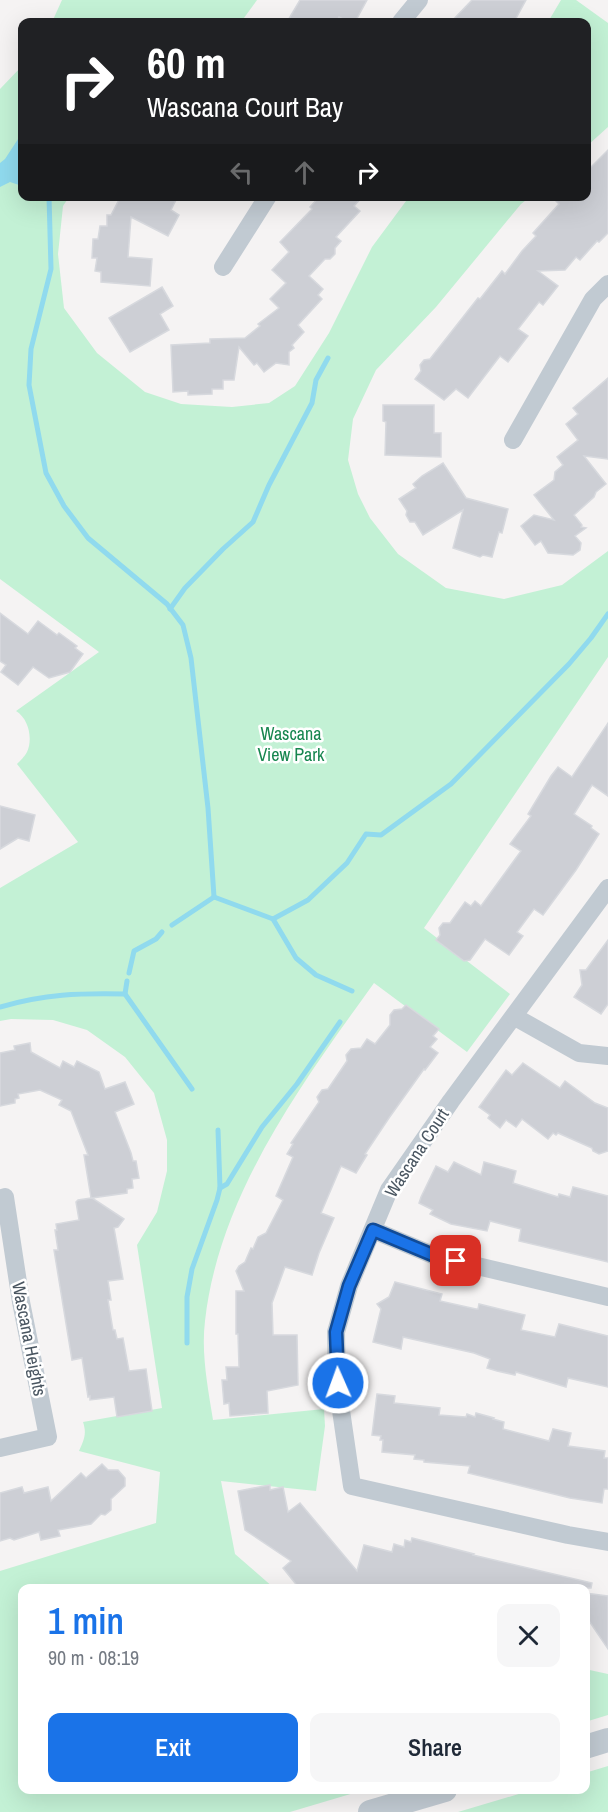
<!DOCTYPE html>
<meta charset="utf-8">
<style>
:root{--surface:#fff;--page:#f6f6f7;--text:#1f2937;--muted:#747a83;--accent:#1a73e8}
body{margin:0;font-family:"Archivo Narrow",sans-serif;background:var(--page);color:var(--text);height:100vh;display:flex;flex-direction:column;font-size:22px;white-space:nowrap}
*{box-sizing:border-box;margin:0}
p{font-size:20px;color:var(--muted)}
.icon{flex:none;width:33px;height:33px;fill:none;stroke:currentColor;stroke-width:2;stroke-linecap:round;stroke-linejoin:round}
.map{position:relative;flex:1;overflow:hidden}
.panel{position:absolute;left:18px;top:1584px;width:572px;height:210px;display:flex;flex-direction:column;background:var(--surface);border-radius:12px;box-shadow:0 6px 24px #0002}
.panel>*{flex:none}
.guide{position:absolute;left:18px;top:18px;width:573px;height:183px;border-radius:12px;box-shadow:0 6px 24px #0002;background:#202124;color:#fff;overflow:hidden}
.pin{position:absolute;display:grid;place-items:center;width:51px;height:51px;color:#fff;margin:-26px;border-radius:12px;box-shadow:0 3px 9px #0006}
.me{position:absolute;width:66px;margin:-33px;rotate:358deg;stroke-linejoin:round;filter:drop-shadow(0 0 4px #0008)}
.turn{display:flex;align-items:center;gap:21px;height:126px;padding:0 30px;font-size:27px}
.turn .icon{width:78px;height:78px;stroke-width:2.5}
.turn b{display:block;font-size:42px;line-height:51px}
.lanes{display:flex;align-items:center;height:57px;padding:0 30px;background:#0003;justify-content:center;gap:30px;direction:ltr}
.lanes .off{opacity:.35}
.round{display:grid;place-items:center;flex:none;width:63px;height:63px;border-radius:12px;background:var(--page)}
.headline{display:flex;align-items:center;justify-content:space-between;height:102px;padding:0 30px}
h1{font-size:36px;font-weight:600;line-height:45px;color:var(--accent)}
.button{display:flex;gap:12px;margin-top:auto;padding:12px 30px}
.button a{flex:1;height:69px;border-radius:12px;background:var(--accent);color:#fff;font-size:24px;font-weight:600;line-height:69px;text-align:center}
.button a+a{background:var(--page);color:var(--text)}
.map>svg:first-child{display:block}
</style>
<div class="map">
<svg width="608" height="1812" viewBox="0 0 608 1812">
<rect width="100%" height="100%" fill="#f5f3f3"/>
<!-- green -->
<g fill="#c3f1d5">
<polygon points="62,0 257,0 241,22 52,22"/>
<polygon points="561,0 576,0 608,23 608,127 587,146 586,22 548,22"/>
<path d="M22,66V196L69,197L63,206L58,254L64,308L97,353L145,392L181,404L232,407L269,403L295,386L329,333L372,247L409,197H530L521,204L436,307L376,370L353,419L348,460L358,494L370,518L398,554L446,588L504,599L562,585L608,551V657L424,928L510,994L467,1052L374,983C302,1083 219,1195 205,1321C201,1354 208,1388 213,1420L324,1409L325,1426L316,1491L221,1481L235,1554L274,1588H22V1790H364L290,1812H0V1571L156,1523L160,1472L79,1451C84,1440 87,1434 83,1422L162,1408L137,1245L157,1212L167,1171V1140L154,1093L125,1057L87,1030L53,1020L11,1019L0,1021V888L78,842L17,764C20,761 25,756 27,752C33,739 29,719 16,711L99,652L0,579V89Z"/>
<polygon points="585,1669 608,1674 608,1715 585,1722"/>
<polygon points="608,1766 608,1812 458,1812 532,1790 585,1790 585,1773"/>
</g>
<!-- water -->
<polygon fill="#90daee" points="22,133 22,186 10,182 0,187 0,163 5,159"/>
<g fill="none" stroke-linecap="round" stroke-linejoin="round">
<!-- stream -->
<g stroke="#90daee" stroke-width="5">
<polyline points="49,196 51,269 31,349 29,385 46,473 64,506 88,538 167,604 183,625 191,658 208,808 214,897"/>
<polyline points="170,609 185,588 223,549 253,522 269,485 312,403 316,380 328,358"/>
<polyline points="214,897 273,919 308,900 347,863 366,834 381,835 451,784 569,664 591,638 608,614"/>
<polyline points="273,919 296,958 316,975 352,991"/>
<polyline points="172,925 214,897"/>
<polyline points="129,973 134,951 156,939 162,932"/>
<polyline points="125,994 192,1089"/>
<path d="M0,1007C45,994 79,993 125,994L127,981"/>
<polyline points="220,1188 227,1184 262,1127 297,1084 340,1022"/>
<polyline points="187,1343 187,1297 192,1269 217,1200 220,1188 218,1130"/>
</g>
</g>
<!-- building -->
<g fill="#cdcfd5" stroke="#d7d9de" stroke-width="1.5">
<polygon points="300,0 367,0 355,22 349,22 339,17 336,22 287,22"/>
<polygon points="472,0 526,0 514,22 451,22"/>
<polygon points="608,150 608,233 599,242 597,241 580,260 576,257 565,270 538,271 558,286 543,305 539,302 518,329 528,336 508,362 500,356 468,398 456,389 444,400 415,379 421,371 420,365 424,360 430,359 478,298 480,299 502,271 505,274 522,251 536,236 533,233 559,204 551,196 586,196 586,172"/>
<polygon points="121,196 178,196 171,210 179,215 168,236 131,217 128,257 152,259 150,286 101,282 101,272 95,271 97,258 92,258 93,239 98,239 100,226 107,226 107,215 111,215"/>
<polygon points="320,196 363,196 354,206 360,211 336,237 341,241 335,248 335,254 330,259 325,259 309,276 323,289 318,295 322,299 298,325 304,332 292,345 294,348 289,352 289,365 276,363 264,372 257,363 254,365 239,347 234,380 223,380 223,389 212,389 212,394 188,395 188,391 173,392 171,345 210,343 210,339 245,338 260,326 258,324 279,308 270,299 286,283 272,270 289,252 280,242 312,209 310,207"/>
<polygon points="162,287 173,306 160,314 169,330 130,352 109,318"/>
<polygon points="608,378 608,459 584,456 606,484 596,492 594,497 574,515 582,525 581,527 586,528 575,536 581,543 580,550 573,555 548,553 541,541 535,545 521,526 534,515 554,520 534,495 554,480 555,472 563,465 557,457 578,440 566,424 578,414 573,408"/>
<polygon points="383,405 434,405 434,433 441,433 441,457 385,455 386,422 383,421"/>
<polygon points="443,463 466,498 508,509 502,533 499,532 492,557 483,555 480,557 453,548 463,510 423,535 415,522 410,522 406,515 407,511 399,499 416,488 413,484 422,476"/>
<polygon points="0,613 28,634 38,621 57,635 59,633 77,646 75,648 83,654 70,672 49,678 33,667 18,685 1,672 6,665 0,661"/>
<polygon points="608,723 608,796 592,785 574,814 592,826 591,828 599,834 576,870 543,915 534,909 517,932 523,936 509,955 485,939 470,960 464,961 436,940 440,935 439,928 443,923 450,923 465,902 471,906 475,901 481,906 521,851 510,844 531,816 528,814 551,776 558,767 572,777"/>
<polygon points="0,806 35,815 29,841 18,838 0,849"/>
<polygon points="608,940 608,1004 601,1014 574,997 582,985 580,970 586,970"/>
<polygon points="406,1005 439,1029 433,1036 437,1039 430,1047 438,1053 425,1070 424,1069 389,1118 365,1154 367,1155 356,1173 341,1166 321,1213 334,1218 319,1253 312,1275 285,1267 272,1303 273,1335 297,1335 298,1385 267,1391 268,1413 230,1416 229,1403 224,1404 222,1380 227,1380 226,1367 239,1367 238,1334 236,1334 236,1291 244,1291 236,1271 239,1266 245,1262 251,1248 253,1249 258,1237 266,1233 283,1200 276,1196 293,1157 287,1154 293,1144 291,1143 319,1102 317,1097 322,1090 328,1089 347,1061 346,1055 351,1049 361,1048 367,1039 375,1044 390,1025 390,1015 394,1010 402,1009"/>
<polygon points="30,1043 31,1052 60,1068 63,1061 74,1067 77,1061 99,1072 105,1089 125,1082 134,1104 115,1112 131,1153 133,1161 136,1161 139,1178 132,1179 133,1188 127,1189 127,1193 92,1198 124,1219 118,1227 114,1228 123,1279 108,1281 111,1300 108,1300 113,1330 115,1330 117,1339 123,1338 129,1371 146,1369 152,1411 117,1417 114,1397 90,1400 90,1396 88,1397 82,1358 72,1360 54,1250 58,1250 55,1230 57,1230 56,1224 79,1220 76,1202 78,1200 91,1198 84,1155 88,1155 71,1111 59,1105 62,1100 40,1090 18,1094 19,1098 15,1099 15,1103 0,1106 0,1053 15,1050 14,1046"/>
<polygon points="523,1063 560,1088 565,1081 595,1103 608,1108 608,1151 599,1154 593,1151 592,1148 558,1133 556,1135 553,1133 548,1139 522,1119 516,1127 506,1120 500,1128 488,1118 490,1115 479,1107 506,1070 512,1075"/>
<polygon points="454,1162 481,1175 484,1162 516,1171 513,1183 558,1197 559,1194 570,1197 573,1187 608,1196 608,1262 519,1241 521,1229 490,1221 487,1231 451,1224 430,1214 433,1210 419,1203 421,1197 436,1166 448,1172"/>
<polygon points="395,1282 442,1294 440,1301 476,1309 478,1309 479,1304 525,1315 521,1330 555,1337 559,1324 608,1336 608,1387 568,1378 566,1387 516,1372 515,1375 497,1371 487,1368 490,1359 474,1353 403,1337 401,1349 373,1342 381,1309 377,1304 389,1297"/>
<polygon points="377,1394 395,1396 394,1403 440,1408 439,1415 466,1417 467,1414 475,1417 476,1413 494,1418 493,1419 504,1422 503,1429 549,1441 553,1429 571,1433 568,1446 605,1451 604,1458 608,1458 608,1489 604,1489 602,1503 570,1498 468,1473 470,1466 424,1462 424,1460 414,1459 415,1455 382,1452 383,1440 380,1440 381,1436 372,1435"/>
<polygon points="102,1464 108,1470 118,1470 125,1478 125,1486 111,1499 111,1510 105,1515 101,1514 91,1524 58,1530 60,1536 41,1540 39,1532 14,1540 10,1538 0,1541 0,1493 22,1487 24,1493 48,1487 51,1501 81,1473 86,1478"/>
<polygon points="270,1485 270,1490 283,1487 288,1512 300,1503 357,1571 364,1545 392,1552 394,1544 404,1547 405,1540 411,1542 412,1538 474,1554 473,1555 592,1583 591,1588 299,1588 283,1568 291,1561 245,1530 238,1491"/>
<polygon points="585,1593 608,1596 608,1649 585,1615"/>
</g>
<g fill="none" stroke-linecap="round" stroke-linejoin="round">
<!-- minor -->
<g stroke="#c1cad2" stroke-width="18">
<polyline points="401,22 419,0"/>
<polyline points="223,267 268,196"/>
<polyline points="513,440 593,299 608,284"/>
<polyline points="608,888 451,1101 389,1190 349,1286 336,1332 337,1383 352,1486 568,1535 608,1542"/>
<polyline points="515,1017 579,1053 608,1056"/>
<polyline points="0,1199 5,1197 21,1302 48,1437 0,1448"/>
<polyline points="373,1230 435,1256 608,1297"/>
</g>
<!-- tertiary -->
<g stroke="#c1cad2" stroke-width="24">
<polyline points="585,1747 608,1740"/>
<polyline points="370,1812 445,1790"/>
</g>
</g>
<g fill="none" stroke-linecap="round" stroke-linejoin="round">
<defs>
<polyline id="route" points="338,1383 336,1332 349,1286 373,1230 435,1256 456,1261"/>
</defs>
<!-- route casing -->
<use href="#route" stroke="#114b97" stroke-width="15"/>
<!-- route -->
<use href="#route" stroke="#1a73e8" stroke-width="10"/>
</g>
<g text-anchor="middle" stroke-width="5" stroke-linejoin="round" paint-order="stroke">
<!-- park labels -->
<g font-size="18" fill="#17864f" stroke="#fff">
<text x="291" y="740">Wascana<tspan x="291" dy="21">View Park</tspan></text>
</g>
<!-- street labels -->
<g font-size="18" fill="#4a5661" stroke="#fff">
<text transform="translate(417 1153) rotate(-57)" y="6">Wascana Court</text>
<text transform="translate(29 1339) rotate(79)" y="6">Wascana Heights</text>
</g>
</g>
</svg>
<div class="pin" style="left:456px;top:1261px;background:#d93025"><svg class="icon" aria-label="arrive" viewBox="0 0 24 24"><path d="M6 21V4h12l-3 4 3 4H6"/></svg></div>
<svg class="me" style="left:338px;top:1383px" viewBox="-20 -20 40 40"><circle r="17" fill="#1a73e8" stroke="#fff" stroke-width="3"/><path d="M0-11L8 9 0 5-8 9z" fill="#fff"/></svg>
<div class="guide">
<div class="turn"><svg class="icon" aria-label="right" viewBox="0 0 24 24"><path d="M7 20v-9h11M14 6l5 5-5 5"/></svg><div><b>60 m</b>Wascana Court Bay</div></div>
<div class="lanes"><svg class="icon off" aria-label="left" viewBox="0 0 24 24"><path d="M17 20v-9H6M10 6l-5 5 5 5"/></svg><svg class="icon off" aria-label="ahead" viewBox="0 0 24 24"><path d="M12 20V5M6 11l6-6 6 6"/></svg><svg class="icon" aria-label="right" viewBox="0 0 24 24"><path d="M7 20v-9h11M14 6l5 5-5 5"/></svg></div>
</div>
<section class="panel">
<div class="headline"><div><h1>1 min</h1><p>90 m · 08:19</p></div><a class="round"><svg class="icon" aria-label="close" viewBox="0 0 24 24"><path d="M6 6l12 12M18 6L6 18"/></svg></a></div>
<div class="button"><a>Exit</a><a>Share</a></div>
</section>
</div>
